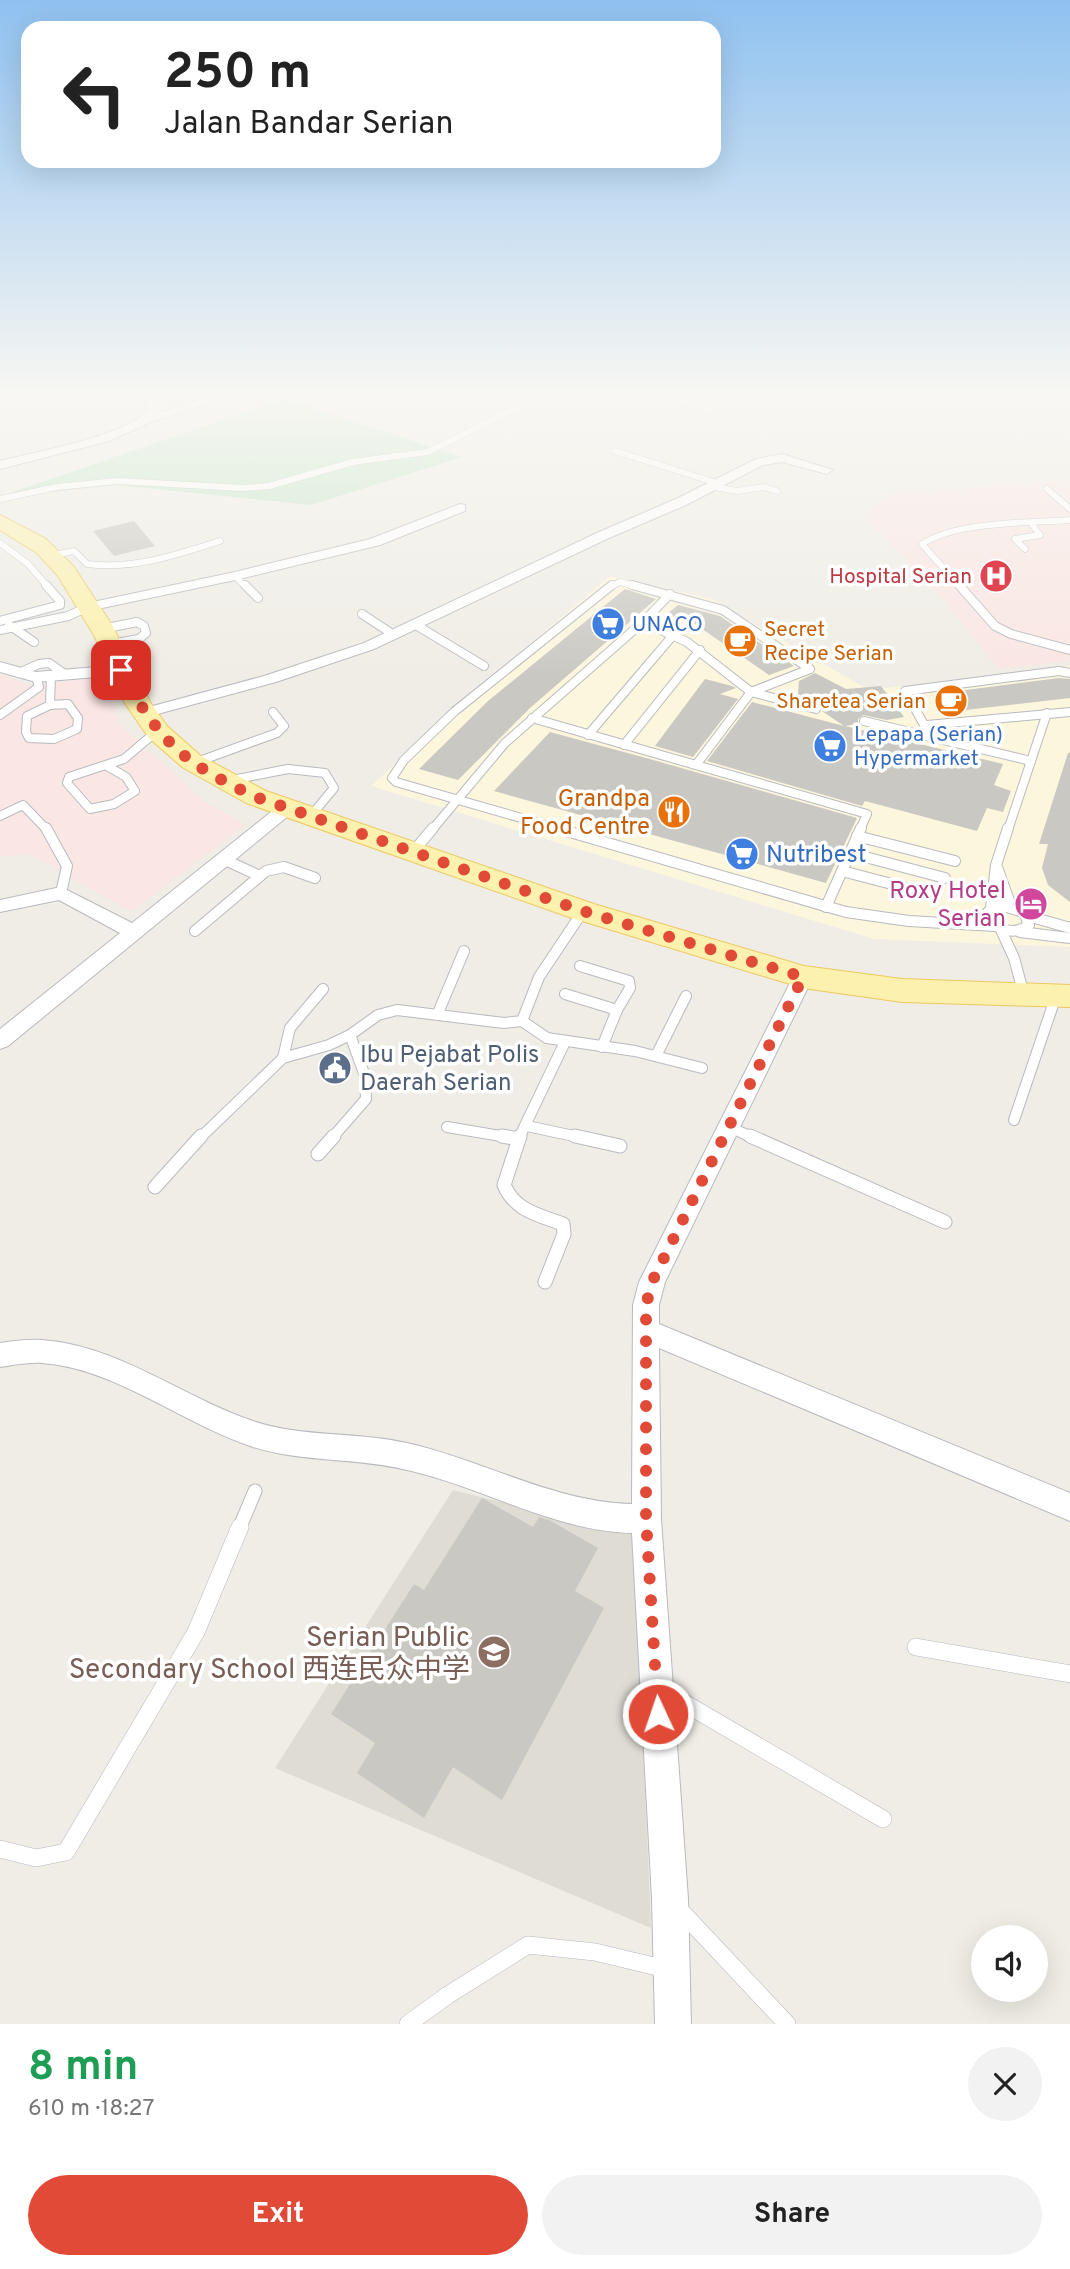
<!DOCTYPE html>
<meta charset="utf-8">
<style>
:root{--surface:#fff;--page:#f2f2f2;--text:#222;--muted:#767676;--accent:#e24a38}
body{margin:0;font-family:Overpass,"Noto Sans SC",sans-serif;background:var(--page);color:var(--text);height:100vh;display:flex;flex-direction:column;font-size:26px;white-space:nowrap}
*{box-sizing:border-box;margin:0}
p{font-size:23px;color:var(--muted)}
.icon{flex:none;width:38px;height:38px;fill:none;stroke:currentColor;stroke-width:2;stroke-linecap:round;stroke-linejoin:round}
.map{position:relative;height:2024px;overflow:hidden}
.side{display:flex;flex-direction:column;background:var(--surface);flex:1}
.side>*{flex:none}
.hud{position:absolute;left:21px;top:21px;width:700px;height:147px;border-radius:21px;box-shadow:0 7px 28px #0002;background:#fff;color:var(--text);overflow:hidden}
.tools{position:absolute;left:971px;top:1925px;display:grid;gap:14px}
.tools a{display:grid;place-items:center;width:77px;height:77px;border-radius:50%;background:var(--surface);box-shadow:0 7px 28px #0002;font-size:35px}
.pin{position:absolute;display:grid;place-items:center;width:60px;height:60px;color:#fff;margin:-30px;border-radius:14px;box-shadow:0 4px 10px #0006}
.me{position:absolute;width:77px;margin:-38px;rotate:357deg;stroke-linejoin:round;filter:drop-shadow(0 0 5px #0008)}
.turn{display:flex;align-items:center;gap:24px;height:147px;padding:0 28px;font-size:32px}
.turn .icon{width:91px;height:91px;stroke-width:2.5}
.turn b{display:block;font-size:49px;line-height:60px}
.round{display:grid;place-items:center;flex:none;width:74px;height:74px;border-radius:37px;background:var(--page)}
.headline{display:flex;align-items:center;justify-content:space-between;height:119px;padding:0 28px}
h1{font-size:42px;font-weight:700;line-height:52px;color:#1e9e55}
.cta{display:flex;gap:14px;margin-top:auto;padding:14px 28px}
.cta a{flex:1;height:80px;border-radius:42px;background:var(--accent);color:#fff;font-size:28px;font-weight:700;line-height:80px;text-align:center}
.cta a+a{background:var(--page);color:var(--text)}
.map>svg:first-child{display:block}
</style>
<div class="map">
<svg width="1070" height="2024" viewBox="0 0 1070 2024">
<rect width="100%" height="100%" fill="#efede5"/>
<!-- commercial -->
<polygon fill="#fcf6dd" points="610,576 711,599 869,690 1070,666 1070,947 874,939 371,786 455,708"/>
<!-- education -->
<polygon fill="#dfdcd4" points="453,1490 634,1535 651,1928 275,1768"/>
<!-- medical -->
<g fill="#fae6e3">
<polygon points="1070,480 1070,661 998,669 943,599 864,516 885,495"/>
<polygon points="0,674 31,686 106,676 119,723 204,801 245,825 131,912 32,855 0,856"/>
</g>
<!-- green -->
<polygon fill="#c3e5c4" points="284,399 462,457 311,505 116,485 21,495 13,492"/>
<!-- building -->
<g fill="#cac8c2">
<polygon points="134,521 155,546 114,556 93,531"/>
<polygon points="625,589 656,599 530,708 458,780 419,769 488,701"/>
<polygon points="678,605 720,616 794,666 769,675 692,622 667,614"/>
<polygon points="815,673 846,689 881,686 904,717 887,720 863,715 858,719 858,724 845,726 1003,764 994,785 1011,791 1003,812 987,808 977,831 865,801 862,806 707,761 752,702 844,726 822,711 820,704 798,695 799,681"/>
<polygon points="1059,678 1070,679 1070,698 948,712 935,694"/>
<polygon points="705,679 732,686 736,688 720,694 738,699 693,757 655,746"/>
<polygon points="550,732 646,758 857,818 826,883 494,791"/>
<polygon points="1068,753 1070,753 1070,902 1048,885 1042,868 1048,844 1039,844"/>
<polygon points="482,1498 533,1527 539,1517 549,1520 598,1548 575,1591 604,1608 502,1800 453,1767 424,1818 357,1773 375,1743 331,1714 414,1584 424,1590"/>
</g>
<g fill="none" stroke-linecap="round" stroke-linejoin="round">
<defs>
<g id="service-far4">
<polyline points="656,395 712,409"/>
<polyline points="615,451 717,483"/>
<polyline points="709,486 737,491 764,487 777,491"/>
<polyline points="1047,489 1070,509"/>
<polyline points="0,499 57,487 117,481 243,488 269,486 353,462 428,452 517,407 559,395"/>
<polyline points="0,543 28,564 48,587"/>
<polyline points="1025,549 1015,539 1040,535 1031,523"/>
<path d="M53,555L74,551L87,564C132,570 177,555 220,541"/>
<polyline points="235,576 246,587"/>
<polyline points="610,587 620,582 638,587"/>
<path d="M960,587L922,544C958,521 1028,523 1070,520"/>
</g>
<g id="service-far3">
<polyline points="245,585 258,598"/>
<polyline points="632,585 723,610 810,669 751,692"/>
<polyline points="959,585 995,626 1011,634 1070,650"/>
<polyline points="362,614 394,635"/>
<polyline points="0,621 60,605 60,601 46,585"/>
<polyline points="643,622 670,594"/>
<polyline points="9,625 34,642"/>
<polyline points="416,625 484,666"/>
<polyline points="102,629 137,622 144,626 146,633 139,639 111,644"/>
<polyline points="0,630 68,616 88,607"/>
<polyline points="19,673 39,664 49,663 66,675"/>
<polyline points="751,692 816,709"/>
<polygon points="68,704 78,718 77,729 54,739 29,738 26,732 27,716 50,705"/>
<polyline points="50,705 51,676"/>
<polyline points="0,715 39,687 36,677"/>
<polyline points="532,718 867,814 860,830"/>
<polyline points="864,721 1031,761"/>
<polyline points="927,725 1070,712"/>
<polyline points="588,735 675,633"/>
<polyline points="931,737 905,691 1059,671 1070,673"/>
<polyline points="624,745 700,650"/>
<polyline points="194,763 277,733 284,726 273,712"/>
<polyline points="107,766 126,777 135,791 114,804 90,809 67,783 69,777 124,759 157,731"/>
<polyline points="227,781 288,769 325,773 334,788 310,817"/>
<polyline points="0,816 23,805 47,830"/>
<polyline points="432,830 505,743 643,622 687,642 751,692 696,765"/>
<polyline points="563,830 396,782 392,778 404,760 455,711 612,585"/>
<polyline points="1008,830 1047,713"/>
</g>
<g id="service-far2">
<polyline points="46,828 67,866 61,893"/>
<polyline points="556,828 846,912 909,921 995,926"/>
<polyline points="857,836 955,861"/>
<polyline points="413,852 433,828"/>
<polyline points="850,853 945,878"/>
<polyline points="223,859 260,876"/>
<polyline points="997,867 1011,906"/>
<polyline points="842,871 934,895"/>
<path d="M1000,905L1024,912L1029,925C1016,935 1003,931 990,923L988,912Z"/>
<polyline points="826,907 861,828"/>
<polyline points="991,908 996,865 1008,828"/>
<polyline points="1028,916 1070,928"/>
<polyline points="1001,930 1014,958 1024,995"/>
<polyline points="195,931 266,871 284,867 315,878"/>
<polyline points="1020,932 1070,938"/>
<polyline points="580,966 629,981 630,988 617,1010"/>
<polyline points="565,994 617,1010 602,1047"/>
<polyline points="438,1013 464,951"/>
<polyline points="522,1021 547,1038 635,1051 702,1068"/>
<polyline points="656,1056 686,996"/>
<polyline points="283,1058 290,1028 323,989"/>
<polyline points="1014,1120 1056,996"/>
<polyline points="527,1126 583,1138"/>
<polyline points="447,1127 513,1138"/>
<polyline points="729,1127 754,1138"/>
<polyline points="200,1138 283,1058 329,1045 350,1035 378,1015 397,1010 504,1023 522,1021 539,977 583,911"/>
<polyline points="332,1138 366,1099 365,1076 350,1035"/>
<polyline points="519,1138 565,1042"/>
</g>
<g id="service-far1">
<polyline points="502,1136 519,1139"/>
<path d="M520,1136L504,1185C515,1211 539,1215 563,1224L564,1234L545,1282"/>
<polyline points="575,1136 620,1146"/>
<polyline points="750,1136 945,1222"/>
<polyline points="318,1154 334,1136"/>
<polyline points="155,1187 201,1136"/>
<polyline points="239,1529 255,1491"/>
</g>
<g id="service">
<polyline points="916,1647 1070,1674"/>
<polyline points="662,1690 883,1819"/>
<polyline points="0,1849 36,1858 66,1852 196,1632 240,1527"/>
<polyline points="679,1909 787,2024"/>
<polyline points="408,2024 448,1995 528,1945 595,1952 666,1969"/>
</g>
<g id="minor">
<path d="M140,395H151L161,408L158,413L218,395H235L153,421L109,441L0,469V461C31,453 135,434 149,408Z"/>
<polygon points="782,454 833,470 827,474 782,462 763,465 686,505 609,538 374,649 276,682 150,716 144,718 136,713 138,710 264,676 364,643 599,532 676,499 756,459"/>
<polygon points="460,504 465,505 465,511 380,545 235,580 88,611 81,607 88,603 235,572 370,539"/>
<polygon points="0,662 36,672 121,665 129,670 121,675 36,682 0,672"/>
<polygon points="287,803 293,804 296,808 293,812 8,1046 0,1049 0,1029 120,933 59,900 0,912 0,900 61,887 132,923 281,804"/>
<path d="M803,970L810,972L813,977L665,1282L659,1305V1324L1070,1493V1521L659,1348L661,1519L688,1899L691,2024H655L652,1899L632,1533C553,1531 483,1487 407,1470C355,1457 301,1463 250,1446C182,1423 114,1368 42,1363C28,1362 14,1365 0,1367V1343C14,1341 28,1339 42,1340C117,1345 181,1396 250,1420C300,1438 355,1431 407,1443C483,1460 553,1502 632,1504L633,1305L639,1282L793,977L796,972Z"/>
</g>
<polygon id="primary" points="0,515 46,539 74,567 112,625 150,702 167,726 201,756 266,791 594,904 804,966 902,979 1070,985 1070,1007 902,1002 803,988 572,918 246,803 182,767 149,738 124,702 95,637 58,576 37,553 0,530"/>
</defs>
<!-- service-far4 casing -->
<use href="#service-far4" stroke="#b8babf" stroke-width="7"/>
<!-- service-far3 casing -->
<use href="#service-far3" stroke="#b8babf" stroke-width="10"/>
<!-- service-far2 casing -->
<use href="#service-far2" stroke="#b8babf" stroke-width="12"/>
<!-- service-far1 casing -->
<use href="#service-far1" stroke="#b8babf" stroke-width="15"/>
<!-- service casing -->
<use href="#service" stroke="#b8babf" stroke-width="18"/>
<!-- minor casing -->
<use href="#minor" stroke="#b8babf" stroke-width="2"/>
<!-- primary casing -->
<use href="#primary" stroke="#ecc962" stroke-width="2"/>
<!-- service-far4 -->
<use href="#service-far4" stroke="#fff" stroke-width="6"/>
<!-- service-far3 -->
<use href="#service-far3" stroke="#fff" stroke-width="8"/>
<!-- service-far2 -->
<use href="#service-far2" stroke="#fff" stroke-width="10"/>
<!-- service-far1 -->
<use href="#service-far1" stroke="#fff" stroke-width="13"/>
<!-- service -->
<use href="#service" stroke="#fff" stroke-width="17"/>
<!-- minor -->
<use href="#minor" fill="#fff" fill-rule="evenodd"/>
<!-- primary -->
<use href="#primary" fill="#fcf1ae" fill-rule="evenodd"/>
</g>
<!-- sky -->
<linearGradient id="sky" x2="0" y2="1"><stop stop-color="#8fc1f0"/><stop offset="0.58" stop-color="#f8f7f3"/><stop offset="1" stop-color="#f8f7f3" stop-opacity="0"/></linearGradient>
<rect width="1070" height="678" fill="url(#sky)"/>
<g fill="none" stroke-linecap="round" stroke-linejoin="round">
<!-- route -->
<path stroke="#e24a38" stroke-width="12" stroke-dasharray="0 21.6" d="M121,670C158,741 183,763 256,797L583,911L803,977L652,1282L646,1305V1519L658,1714"/>
</g>
<!-- icons -->
<defs>
<symbol id="hospital-disc" viewBox="-11 -11 22 22"><circle r="9.5" fill="#e0444e" stroke="#fff"/><path d="M-5-5h3v3.5h4V-5h3V5h-3V1.5h-4V5h-3Z" fill="#fff"/></symbol>
<symbol id="supermarket-disc" viewBox="-11 -11 22 22"><circle r="9.5" fill="#3f7fe0" stroke="#fff"/><path d="M-6-5.5h2.5l.6 2H6L4.5 2H-2.5L-4.4-4H-6ZM-1.5 3.2a1.3 1.3 0 1 0 .1 0ZM3 3.2a1.3 1.3 0 1 0 .1 0Z" fill="#fff"/></symbol>
<symbol id="cafe-disc" viewBox="-11 -11 22 22"><circle r="9.5" fill="#e8710a" stroke="#fff"/><path d="M-5.5-4.5H6V0H3Q3 3.5 0 3.5H-2.5Q-5.5 3.5-5.5 0ZM3-3.2v2h1.7v-2ZM-6 4.5H4V6H-6Z" fill="#fff"/></symbol>
<symbol id="restaurant-disc" viewBox="-11 -11 22 22"><circle r="9.5" fill="#e8710a" stroke="#fff"/><path d="M-5-6h1v4h1v-4h1v4h1v-4h1v5L-1.5 .5V6h-2V.5L-5-1ZM5-6V6H3V1.5H1.5Q1.5-4 5-6Z" fill="#fff"/></symbol>
<symbol id="hotel-disc" viewBox="-11 -11 22 22"><circle r="9.5" fill="#d1479c" stroke="#fff"/><path d="M-6-4.5h1.5V1H6V5H4.5V3h-9V5H-6ZM-4 0a1.8 1.8 0 1 1 3.6 0ZM.5 0V-2.5h3Q6-2.5 6 0Z" fill="#fff"/></symbol>
<symbol id="civic-disc" viewBox="-11 -11 22 22"><circle r="9.5" fill="#5c6f8a" stroke="#fff"/><path d="M-.6-6.5H3V-4.5H.6V-3L4-1V1h2V6H-6V1h2V-1L-.6-3ZM-1.2 2.5V6h2.4V2.5Z" fill="#fff"/></symbol>
<symbol id="school-disc" viewBox="-11 -11 22 22"><circle r="9.5" fill="#8d6e63" stroke="#fff"/><path d="M0-5L7-2L0 1L-7-2ZM-4 1L0 2.5L4 1V4Q0 6-4 4Z" fill="#fff"/></symbol>
</defs>
<g fill-rule="evenodd">
<use href="#hospital-disc" x="977" y="557" width="38" height="38"/>
<use href="#supermarket-disc" x="589" y="605" width="38" height="38"/>
<use href="#cafe-disc" x="721" y="622" width="38" height="38"/>
<use href="#cafe-disc" x="932" y="682" width="38" height="38"/>
<use href="#supermarket-disc" x="811" y="727" width="38" height="38"/>
<use href="#restaurant-disc" x="655" y="793" width="38" height="38"/>
<use href="#supermarket-disc" x="723" y="835" width="38" height="38"/>
<use href="#hotel-disc" x="1012" y="885" width="38" height="38"/>
<use href="#civic-disc" x="316" y="1049" width="38" height="38"/>
<use href="#school-disc" x="475" y="1633" width="38" height="38"/>
</g>
<g text-anchor="middle" stroke-width="7" stroke-linejoin="round" paint-order="stroke">
<!-- far-health labels -->
<g font-size="21" fill="#be3a42" stroke="#fff" text-anchor="end">
<text x="972" y="583">Hospital Serian</text>
</g>
<!-- far-shop labels -->
<g font-size="21" fill="#366cbe" stroke="#fff" text-anchor="start">
<text x="632" y="631">UNACO</text>
<text x="854" y="741">Lepapa (Serian)<tspan x="854" dy="24">Hypermarket</tspan></text>
</g>
<!-- far-food labels -->
<g font-size="21" fill="#c56008" stroke="#fff" text-anchor="start">
<text x="764" y="636">Secret<tspan x="764" dy="24">Recipe Serian</tspan></text>
<text x="926" y="708" text-anchor="end">Sharetea Serian</text>
</g>
<!-- food labels -->
<g font-size="24" fill="#c56008" stroke="#fff" text-anchor="end">
<text x="650" y="806">Grandpa<tspan x="650" dy="28">Food Centre</tspan></text>
</g>
<!-- shop labels -->
<g font-size="24" fill="#366cbe" stroke="#fff" text-anchor="start">
<text x="766" y="862">Nutribest</text>
</g>
<!-- hotel labels -->
<g font-size="24" fill="#b23c85" stroke="#fff" text-anchor="end">
<text x="1006" y="898">Roxy Hotel<tspan x="1006" dy="28">Serian</tspan></text>
</g>
<!-- service labels -->
<g font-size="24" fill="#4e5e75" stroke="#fff" text-anchor="start">
<text x="360" y="1062">Ibu Pejabat Polis<tspan x="360" dy="28">Daerah Serian</tspan></text>
</g>
<!-- near-education labels -->
<g font-size="28" fill="#785e54" stroke="#fff" text-anchor="end">
<text x="470" y="1646">Serian Public<tspan x="470" dy="32">Secondary School 西连民众中学</tspan></text>
</g>
</g>
</svg>
<div class="tools">
<a><svg class="icon" aria-label="sound" viewBox="0 0 24 24"><path d="M4 9h4l5-4v14l-5-4H4zM17 9q2 3 0 6"/></svg></a>
</div>
<div class="pin" style="left:121px;top:670px;background:#d93025"><svg class="icon" aria-label="arrive" viewBox="0 0 24 24"><path d="M6 21V4h12l-3 4 3 4H6"/></svg></div>
<svg class="me" style="left:658px;top:1714px" viewBox="-20 -20 40 40"><circle r="17" fill="#e24a38" stroke="#fff" stroke-width="3"/><path d="M0-11L8 9 0 5-8 9z" fill="#fff"/></svg>
<div class="hud">
<div class="turn"><svg class="icon" aria-label="left" viewBox="0 0 24 24"><path d="M17 20v-9H6M10 6l-5 5 5 5"/></svg><div><b>250 m</b>Jalan Bandar Serian</div></div>
</div>
</div>
<section class="side">
<div class="headline"><div><h1>8 min</h1><p>610 m · 18:27</p></div><a class="round"><svg class="icon" aria-label="close" viewBox="0 0 24 24"><path d="M6 6l12 12M18 6L6 18"/></svg></a></div>
<div class="cta"><a>Exit</a><a>Share</a></div>
</section>
